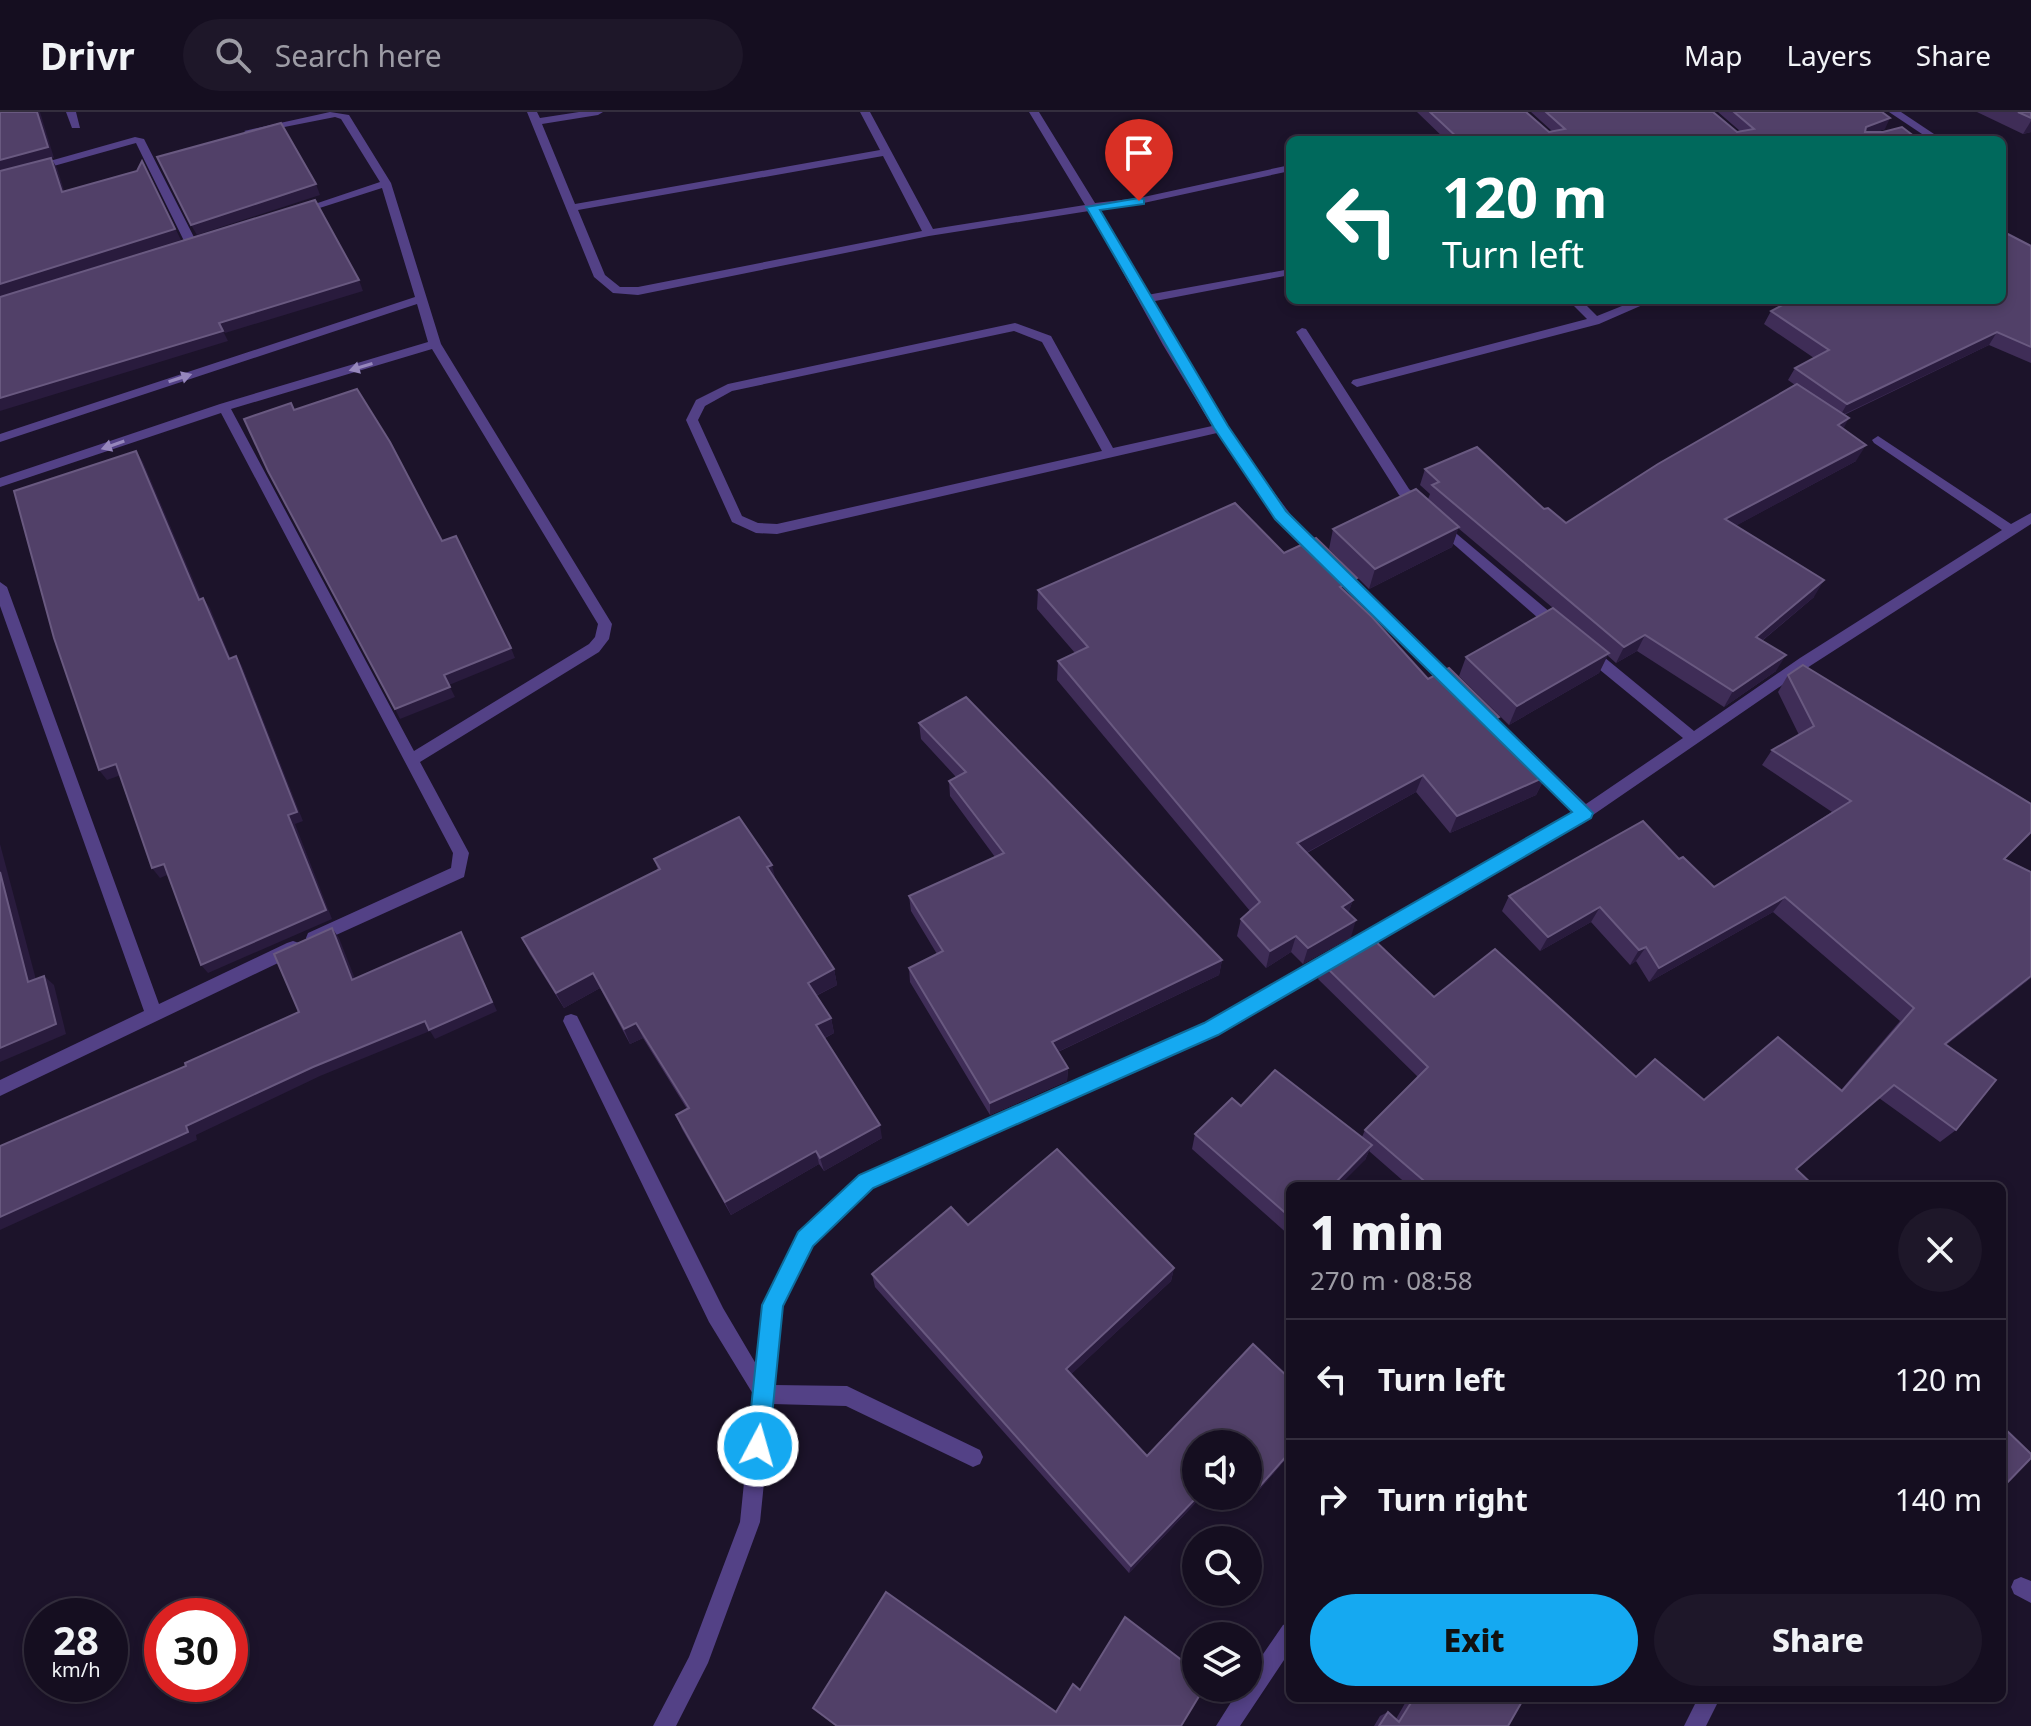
<!DOCTYPE html>
<meta charset="utf-8">
<style>
:root{--surface:#150e20;--page:#1e1729;--text:#f1f3f6;--muted:#9d9ca5;--line:#342e3e;--accent:#15a9f1}
body{margin:0;font-family:"Noto Sans",sans-serif;background:var(--page);color:var(--text);height:100vh;display:flex;flex-direction:column;font-size:30px;white-space:nowrap}
*{box-sizing:border-box;margin:0}
p{font-size:26px;color:var(--muted)}
.icon{flex:none;width:44px;height:44px;fill:none;stroke:currentColor;stroke-width:2;stroke-linecap:round;stroke-linejoin:round}
.map{position:relative;flex:1;overflow:hidden}
.side{position:absolute;left:1286px;top:1070px;width:720px;height:520px;display:flex;flex-direction:column;background:var(--surface);border-radius:12px;box-shadow:0 4px 12px #0003,0 0 0 2px var(--line)}
.side>*{flex:none}
.top-card{position:absolute;left:1286px;top:24px;width:720px;height:168px;border-radius:12px;box-shadow:0 4px 12px #0003,0 0 0 2px var(--line);background:#00695c;color:#fff;overflow:hidden}
.controls{position:absolute;left:1182px;top:1318px;display:grid;gap:16px}
.controls a{display:grid;place-items:center;width:80px;height:80px;border-radius:50%;background:var(--surface);box-shadow:0 4px 12px #0003,0 0 0 2px var(--line);font-size:40px}
.speed{position:absolute;left:24px;top:1486px;display:flex;gap:16px;font-size:40px;font-weight:700;text-align:center}
.speed>*{display:grid;place-content:center;width:104px;height:104px;border-radius:50%;background:var(--surface);box-shadow:0 4px 12px #0003,0 0 0 2px var(--line);line-height:1}
.speed small{font-size:20px;font-weight:400}
.speed .limit{border:12px solid #d22;background:#fff;color:#111}
.pin{position:absolute;display:grid;place-items:center;width:68px;height:68px;color:#fff;margin:-82px -34px;border-radius:50% 50% 50% 0;rotate:-45deg;box-shadow:0 0 8px #0007}
.pin .icon{rotate:45deg}
.me{position:absolute;width:88px;margin:-44px;rotate:6deg;stroke-linejoin:round;filter:drop-shadow(0 0 6px #0008)}
.turn{display:flex;align-items:center;gap:28px;height:168px;padding:0 24px;font-size:36px}
.turn .icon{width:104px;height:104px;stroke-width:2.5}
.turn b{display:block;font-size:56px;line-height:68px}
.round{display:grid;place-items:center;flex:none;width:84px;height:84px;border-radius:42px;background:var(--page)}
.overview{display:flex;align-items:center;justify-content:space-between;height:136px;padding:0 24px}
h1{font-size:48px;font-weight:800;line-height:60px}
.cta{display:flex;gap:16px;margin-top:auto;padding:16px 24px}
.cta a{flex:1;height:92px;border-radius:48px;background:var(--accent);color:#111;font-size:32px;font-weight:800;line-height:92px;text-align:center}
.cta a+a{background:var(--page);color:var(--text)}
ul{padding:0;list-style:none}
li{display:flex;align-items:center;gap:24px;height:120px;padding:0 24px;border-top:2px solid var(--line)}
li div{flex:1}
li b{display:block;font-size:30px}
li em{font-style:normal}
header{display:flex;align-items:center;gap:48px;box-sizing:border-box;height:112px;padding:0 40px;background:var(--surface);border-bottom:2px solid var(--line)}
header strong{font-size:38px}
nav{display:flex;gap:44px;margin-inline-start:auto;font-size:28px}
.search{width:560px;height:72px;background:var(--page);display:flex;align-items:center;gap:20px;box-sizing:border-box;padding:0 28px;border-radius:44px;color:var(--muted);font-size:30px}
.map>svg:first-child{display:block}
</style>
<header>
<strong>Drivr</strong>
<div class="search"><svg class="icon" aria-label="search" viewBox="0 0 24 24"><circle cx="10" cy="10" r="6"/><path d="M15 15l6 6"/></svg>Search here</div>
<nav><a>Map</a><a>Layers</a><a>Share</a></nav>
</header>
<div class="map">
<svg width="2031" height="1614" viewBox="0 0 2031 1614">
<rect width="100%" height="100%" fill="#1c132a"/>
<g fill="none" stroke-linecap="round" stroke-linejoin="round">
<!-- street -->
<g fill="#534186" fill-rule="evenodd">
<polygon points="66,0 76,0 80,16 72,16"/>
<path d="M330,0L349,3L391,71L441,232L612,512L609,527L599,540L420,650L469,741L464,765L314,833L308,831L306,826L308,821L451,756L453,741L221,301L0,375V366L220,292L428,230L417,192L0,330V322L415,185L382,76L304,101L294,99L380,70L341,7L335,5L249,22L244,19ZM432,237L598,512L595,525L589,532L414,639L231,297Z"/>
<path d="M527,0H537L540,6L579,0H603L598,3L542,12L575,92L880,38L860,0H870L933,117L1085,93L1029,0H1039L1095,91L1139,86L1290,53V59L1139,92L1099,97L1147,183L1290,157V163L1150,190L1229,320L1291,403L1329,444L1327,447H1317L1282,409L1217,321L777,422L756,421L732,410L686,308L696,288L728,272L1015,211L1051,224L1113,336L1212,314L1163,233L1089,99L929,124L638,183L613,181L594,165ZM883,44L922,119L638,175H620L605,163L578,98ZM1014,219L1042,230L1102,339L777,412L758,411L742,404L698,308L705,294L732,279Z"/>
<polygon points="1889,0 1901,0 1943,28 1931,28"/>
<polygon points="135,25 144,27 198,133 196,135 186,133 136,31 0,69 0,63"/>
<polygon points="1568,188 1581,188 1597,204 1637,188 1654,188 1599,212 1357,275 1351,271 1353,268 1587,207"/>
<polygon points="1302,216 1306,217 1409,377 1427,393 1427,399 1417,399 1399,383 1296,220"/>
<polygon points="1878,324 2011,412 2031,401 2031,412 1810,554 1590,705 1217,922 872,1076 812,1133 781,1194 774,1273 847,1274 980,1338 983,1345 980,1352 973,1355 846,1294 772,1292 760,1410 708,1551 676,1614 653,1614 689,1545 740,1410 753,1282 709,1210 563,909 565,904 571,902 577,904 723,1196 756,1252 763,1193 800,1121 860,1064 1205,912 1574,700 1500,627 1498,623 1500,619 1510,619 1586,692 1683,626 1583,544 1581,540 1583,536 1593,536 1694,619 1800,546 2002,418 1874,331 1872,328"/>
<polygon points="1439,407 1563,511 1565,515 1563,519 1553,519 1434,415 1434,409"/>
<polygon points="1339,455 1344,457 1462,572 1464,576 1462,580 1452,580 1334,463 1332,460"/>
<polygon points="0,470 7,475 159,892 287,831 293,829 299,831 301,836 299,841 0,984 0,968 144,899 0,494"/>
<polygon points="2021,1465 2031,1469 2031,1491 2014,1482 2011,1475 2014,1468"/>
<polygon points="1290,1510 1290,1539 1240,1614 1216,1614 1240,1576 1248,1576 1248,1564 1283,1513"/>
<polygon points="1698,1586 1720,1586 1706,1614 1684,1614"/>
</g>
</g>
<!-- wall -->
<g fill="#3f2d57">
<polygon points="1417,0 1526,0 1549,20 1552,19 1531,0 1713,0 1737,20 1740,19 1718,0 1882,0 1885,17 1875,20 1919,28 1446,28"/>
<polygon points="1977,0 2031,0 2031,20 2023,22"/>
<polygon points="2031,134 2031,251 1989,233 1844,303 1843,317 1856,349 1735,414 1814,485 1762,529 1776,559 1724,595 1637,539 1616,551 1607,543 1599,561 1509,613 1459,564 1466,545 1553,496 1458,416 1452,435 1369,477 1329,437 1333,417 1428,387 1430,382 1420,373 1425,357 1544,397 1566,411 1795,273 1788,268 1795,256 1814,246 1764,212 1771,199 2002,188"/>
<polygon points="1284,441 1352,485 1428,567 1496,612 1545,665 1536,683 1450,721 1416,680 1307,741 1353,788 1348,801 1351,825 1303,852 1291,840 1266,856 1237,824 1241,807 1250,799 1057,568 1058,549 1075,541 1037,497 1038,478"/>
<polygon points="1788,563 2005,747 2031,760 2031,866 1946,933 1956,1018 1940,1030 1879,986 1796,1058 1814,1074 1409,1074 1369,1039 1365,1048 1290,1074 1290,1124 1192,1037 1195,1022 1241,994 1362,1025 1365,1018 1418,965 1318,867 1323,852 1434,885 1636,965 1704,988 1841,978 1900,909 1773,800 1649,870 1636,849 1630,853 1591,810 1540,839 1502,799 1509,784 1679,747 1714,775 1832,700 1762,653 1772,638 1799,623 1778,580"/>
<polygon points="919,611 1222,848 1219,863 1058,940 1068,956 1067,969 990,1003 910,870 909,856 937,842 911,799 909,784 995,745 950,684 949,669 956,665 921,627"/>
<polygon points="654,747 775,767 834,857 837,873 816,884 831,906 834,921 825,926 882,1026 824,1059 819,1052 731,1103 682,1017 676,1003 687,997 643,926 630,932 600,876 564,896 530,842 522,826 658,758"/>
<polygon points="1057,1037 1174,1156 1171,1169 1071,1262 1147,1344 1253,1232 1290,1267 1290,1342 1255,1383 1248,1377 1248,1332 1196,1332 1196,1384 1202,1384 1129,1461 875,1175 872,1162 951,1095 968,1113"/>
<polygon points="1408,1586 1524,1586 1508,1614 1374,1614 1380,1604 1388,1600 1396,1607"/>
</g>
<!-- shaded-wall -->
<g fill="#291b3d">
<polygon points="37,0 40,0 54,46 51,46 57,56 68,91 62,80 0,60 0,48"/>
<polygon points="1890,6 1885,17 1861,25 1866,15"/>
<polygon points="2031,9 2031,20 2023,22"/>
<polygon points="142,49 181,128 0,185 0,172 175,117"/>
<polygon points="316,72 320,83 197,123 191,113"/>
<polygon points="359,168 363,179 225,221 219,211"/>
<polygon points="223,219 228,229 0,299 0,286"/>
<polygon points="1997,220 1989,233 1840,304 1847,292"/>
<polygon points="1849,306 1840,323 1838,313"/>
<polygon points="1866,333 1856,349 1717,424 1725,407"/>
<polygon points="136,339 143,350 206,498 199,488"/>
<polygon points="1459,415 1452,435 1369,477 1375,457"/>
<polygon points="1357,466 1352,485 1335,494 1340,475"/>
<polygon points="1824,468 1814,485 1747,541 1756,525"/>
<polygon points="203,486 210,496 235,557 229,547"/>
<polygon points="1645,523 1637,539 1616,551 1624,535"/>
<polygon points="511,536 515,546 449,573 444,563"/>
<polygon points="1609,541 1599,561 1509,613 1517,594"/>
<polygon points="1786,543 1776,559 1724,595 1733,579"/>
<polygon points="236,544 242,554 303,709 295,712 332,807 208,861 201,853 288,703"/>
<polygon points="450,575 455,585 400,607 395,597"/>
<polygon points="116,652 124,662 107,668 99,658"/>
<polygon points="1423,663 1416,680 1293,748 1297,731"/>
<polygon points="1545,665 1536,683 1450,721 1457,704"/>
<polygon points="0,732 39,879 28,870 0,760"/>
<polygon points="164,752 172,761 160,766 152,756"/>
<polygon points="772,753 776,769 767,755"/>
<polygon points="1785,785 1773,800 1649,870 1659,856"/>
<polygon points="1353,788 1347,805 1342,795"/>
<polygon points="1600,795 1591,810 1540,839 1548,825"/>
<polygon points="1356,808 1351,825 1303,852 1308,836"/>
<polygon points="332,816 339,826 359,877 352,868"/>
<polygon points="461,820 497,899 435,927 430,919 320,964 196,1023 197,1028 0,1118 0,1105 186,1014"/>
<polygon points="1296,824 1291,840 1266,856 1270,839"/>
<polygon points="1646,835 1636,849 1630,853 1639,838"/>
<polygon points="1222,848 1219,863 1051,943 1052,930"/>
<polygon points="834,857 837,873 811,886 808,871"/>
<polygon points="593,861 600,876 564,896 556,881"/>
<polygon points="44,864 54,873 66,922 0,950 0,936"/>
<polygon points="2031,864 2031,866 1930,946 1945,932"/>
<polygon points="831,906 834,921 820,928 816,913"/>
<polygon points="636,911 643,926 630,932 624,917"/>
<polygon points="1068,956 1067,969 990,1003 990,991"/>
<polygon points="880,1013 882,1026 824,1059 820,1046"/>
<polygon points="1372,1033 1365,1048 1339,1074 1332,1074"/>
<polygon points="816,1039 819,1052 731,1103 725,1090"/>
<polygon points="1174,1156 1171,1169 1065,1268 1066,1257"/>
<polygon points="1290,1340 1290,1342 1255,1383 1260,1374"/>
<polygon points="1198,1384 1202,1384 1129,1461 1131,1454"/>
</g>
<!-- building -->
<g fill="#514068" stroke="#695980" stroke-width="2">
<polygon points="0,0 37,0 48,35 0,48"/>
<polygon points="1430,0 1526,0 1549,20 1565,17 1546,0 1713,0 1737,20 1754,17 1734,0 1882,0 1890,6 1866,15 1865,20 1883,20 1902,15 1919,28 1460,28"/>
<polygon points="2018,0 2031,0 2031,6"/>
<polygon points="281,11 316,72 191,113 157,45"/>
<polygon points="51,46 62,80 137,59 142,49 175,117 0,172 0,59"/>
<polygon points="315,88 359,168 219,211 223,219 0,286 0,185"/>
<polygon points="2002,119 2031,134 2031,235 1997,220 1847,292 1795,256 1829,238 1771,199 1792,188 2002,188"/>
<polygon points="1797,272 1849,306 1838,313 1866,333 1725,407 1824,468 1756,525 1786,543 1733,579 1645,523 1624,535 1432,373 1439,370 1425,357 1477,335 1544,397 1548,396 1566,411 1658,352"/>
<polygon points="357,277 390,330 442,429 456,424 511,536 444,563 450,575 395,597 268,359 244,307 291,291 294,298"/>
<polygon points="136,339 199,488 203,486 229,547 236,544 297,700 288,703 326,798 201,853 164,752 152,756 116,652 99,658 54,526 14,379"/>
<polygon points="1416,377 1459,415 1375,457 1333,417"/>
<polygon points="1235,391 1284,441 1316,426 1357,466 1340,475 1372,505 1428,567 1449,556 1499,605 1493,608 1545,665 1457,704 1423,663 1297,731 1353,788 1342,795 1356,808 1308,836 1296,824 1270,839 1241,807 1260,790 1058,549 1088,535 1038,478"/>
<polygon points="1553,496 1609,541 1517,594 1466,545"/>
<polygon points="1803,553 2031,692 2031,720 2004,747 2031,760 2031,864 1945,932 1996,968 1956,1018 1894,973 1796,1057 1814,1074 1430,1074 1365,1018 1428,955 1323,852 1371,825 1434,885 1495,837 1636,965 1655,947 1704,988 1778,925 1842,979 1914,896 1785,785 1659,856 1646,835 1639,838 1600,795 1548,825 1509,784 1643,709 1679,747 1683,745 1714,775 1851,689 1772,638 1814,614 1788,563"/>
<polygon points="966,585 1222,848 1052,930 1068,956 990,991 909,856 943,839 909,784 1004,741 949,669 966,660 919,611"/>
<polygon points="739,705 772,753 767,755 834,857 808,871 831,906 816,913 880,1013 820,1046 816,1039 725,1090 676,1003 689,996 636,911 624,917 593,861 556,881 522,826 660,757 654,747"/>
<polygon points="0,760 28,870 44,864 56,912 0,936"/>
<polygon points="332,816 352,868 461,820 492,890 429,918 425,909 313,955 186,1014 188,1020 0,1105 0,1034 186,954 185,951 299,900 274,842"/>
<polygon points="1275,958 1372,1033 1332,1074 1290,1074 1290,1105 1195,1022 1232,986 1241,994"/>
<polygon points="1057,1037 1174,1156 1066,1257 1147,1344 1253,1232 1290,1267 1290,1340 1260,1374 1248,1363 1248,1332 1196,1332 1196,1384 1198,1384 1131,1454 872,1162 951,1095 968,1113"/>
<polygon points="2002,1314 2031,1342 2031,1346 2002,1376"/>
<polygon points="886,1480 1056,1600 1073,1572 1080,1578 1125,1505 1196,1559 1196,1576 1204,1576 1181,1614 837,1614 813,1596"/>
<polygon points="1414,1586 1524,1586 1508,1614 1379,1614 1388,1600 1399,1610"/>
</g>
<!-- one-way arrows -->
<defs><path id="oneway-solid" d="M-6-.8H1V-3.2L6.5 0L1 3.2V.8H-6Z" transform="scale(2)"/></defs>
<g fill="#9687bc">
<use href="#oneway-solid" transform="translate(361 255) rotate(163)"/>
<use href="#oneway-solid" transform="translate(180 266) rotate(-18)"/>
<use href="#oneway-solid" transform="translate(113 333) rotate(161)"/>
</g>
<!-- route -->
<polygon fill="#15a9f1" stroke="#0e6e9d" stroke-width="2" points="1139,86 1144,87 1144,92 1100,98 1228,314 1286,399 1593,701 1591,706 1218,923 873,1076 813,1134 783,1194 769,1334 766,1342 758,1345 750,1342 747,1334 762,1193 798,1120 859,1063 1204,911 1572,700 1275,407 1214,316 1086,95"/>
</svg>
<div class="controls">
<a><svg class="icon" aria-label="sound" viewBox="0 0 24 24"><path d="M4 9h4l5-4v14l-5-4H4zM17 9q2 3 0 6"/></svg></a>
<a><svg class="icon" aria-label="search" viewBox="0 0 24 24"><circle cx="10" cy="10" r="6"/><path d="M15 15l6 6"/></svg></a>
<a><svg class="icon" aria-label="layers" viewBox="0 0 24 24"><path d="M12 4l9 5-9 5-9-5zM3 14l9 5 9-5"/></svg></a>
</div>
<div class="speed"><div>28<small>km/h</small></div><div class="limit">30</div></div>
<div class="pin" style="left:1139px;top:89px;background:#d93025"><svg class="icon" aria-label="arrive" viewBox="0 0 24 24"><path d="M6 21V4h12l-3 4 3 4H6"/></svg></div>
<svg class="me" style="left:758px;top:1334px" viewBox="-20 -20 40 40"><circle r="17" fill="#15a9f1" stroke="#fff" stroke-width="3"/><path d="M0-11L8 9 0 5-8 9z" fill="#fff"/></svg>
<div class="top-card">
<div class="turn"><svg class="icon" aria-label="left" viewBox="0 0 24 24"><path d="M17 20v-9H6M10 6l-5 5 5 5"/></svg><div><b>120 m</b>Turn left</div></div>
</div>
<section class="side">
<div class="overview"><div><h1>1 min</h1><p>270 m · 08:58</p></div><a class="round"><svg class="icon" aria-label="close" viewBox="0 0 24 24"><path d="M6 6l12 12M18 6L6 18"/></svg></a></div>
<ul>
<li><svg class="icon" aria-label="left" viewBox="0 0 24 24"><path d="M17 20v-9H6M10 6l-5 5 5 5"/></svg><div><b>Turn left</b></div><em>120 m</em></li>
<li><svg class="icon" aria-label="right" viewBox="0 0 24 24"><path d="M7 20v-9h11M14 6l5 5-5 5"/></svg><div><b>Turn right</b></div><em>140 m</em></li>
</ul>
<div class="cta"><a>Exit</a><a>Share</a></div>
</section>
</div>
